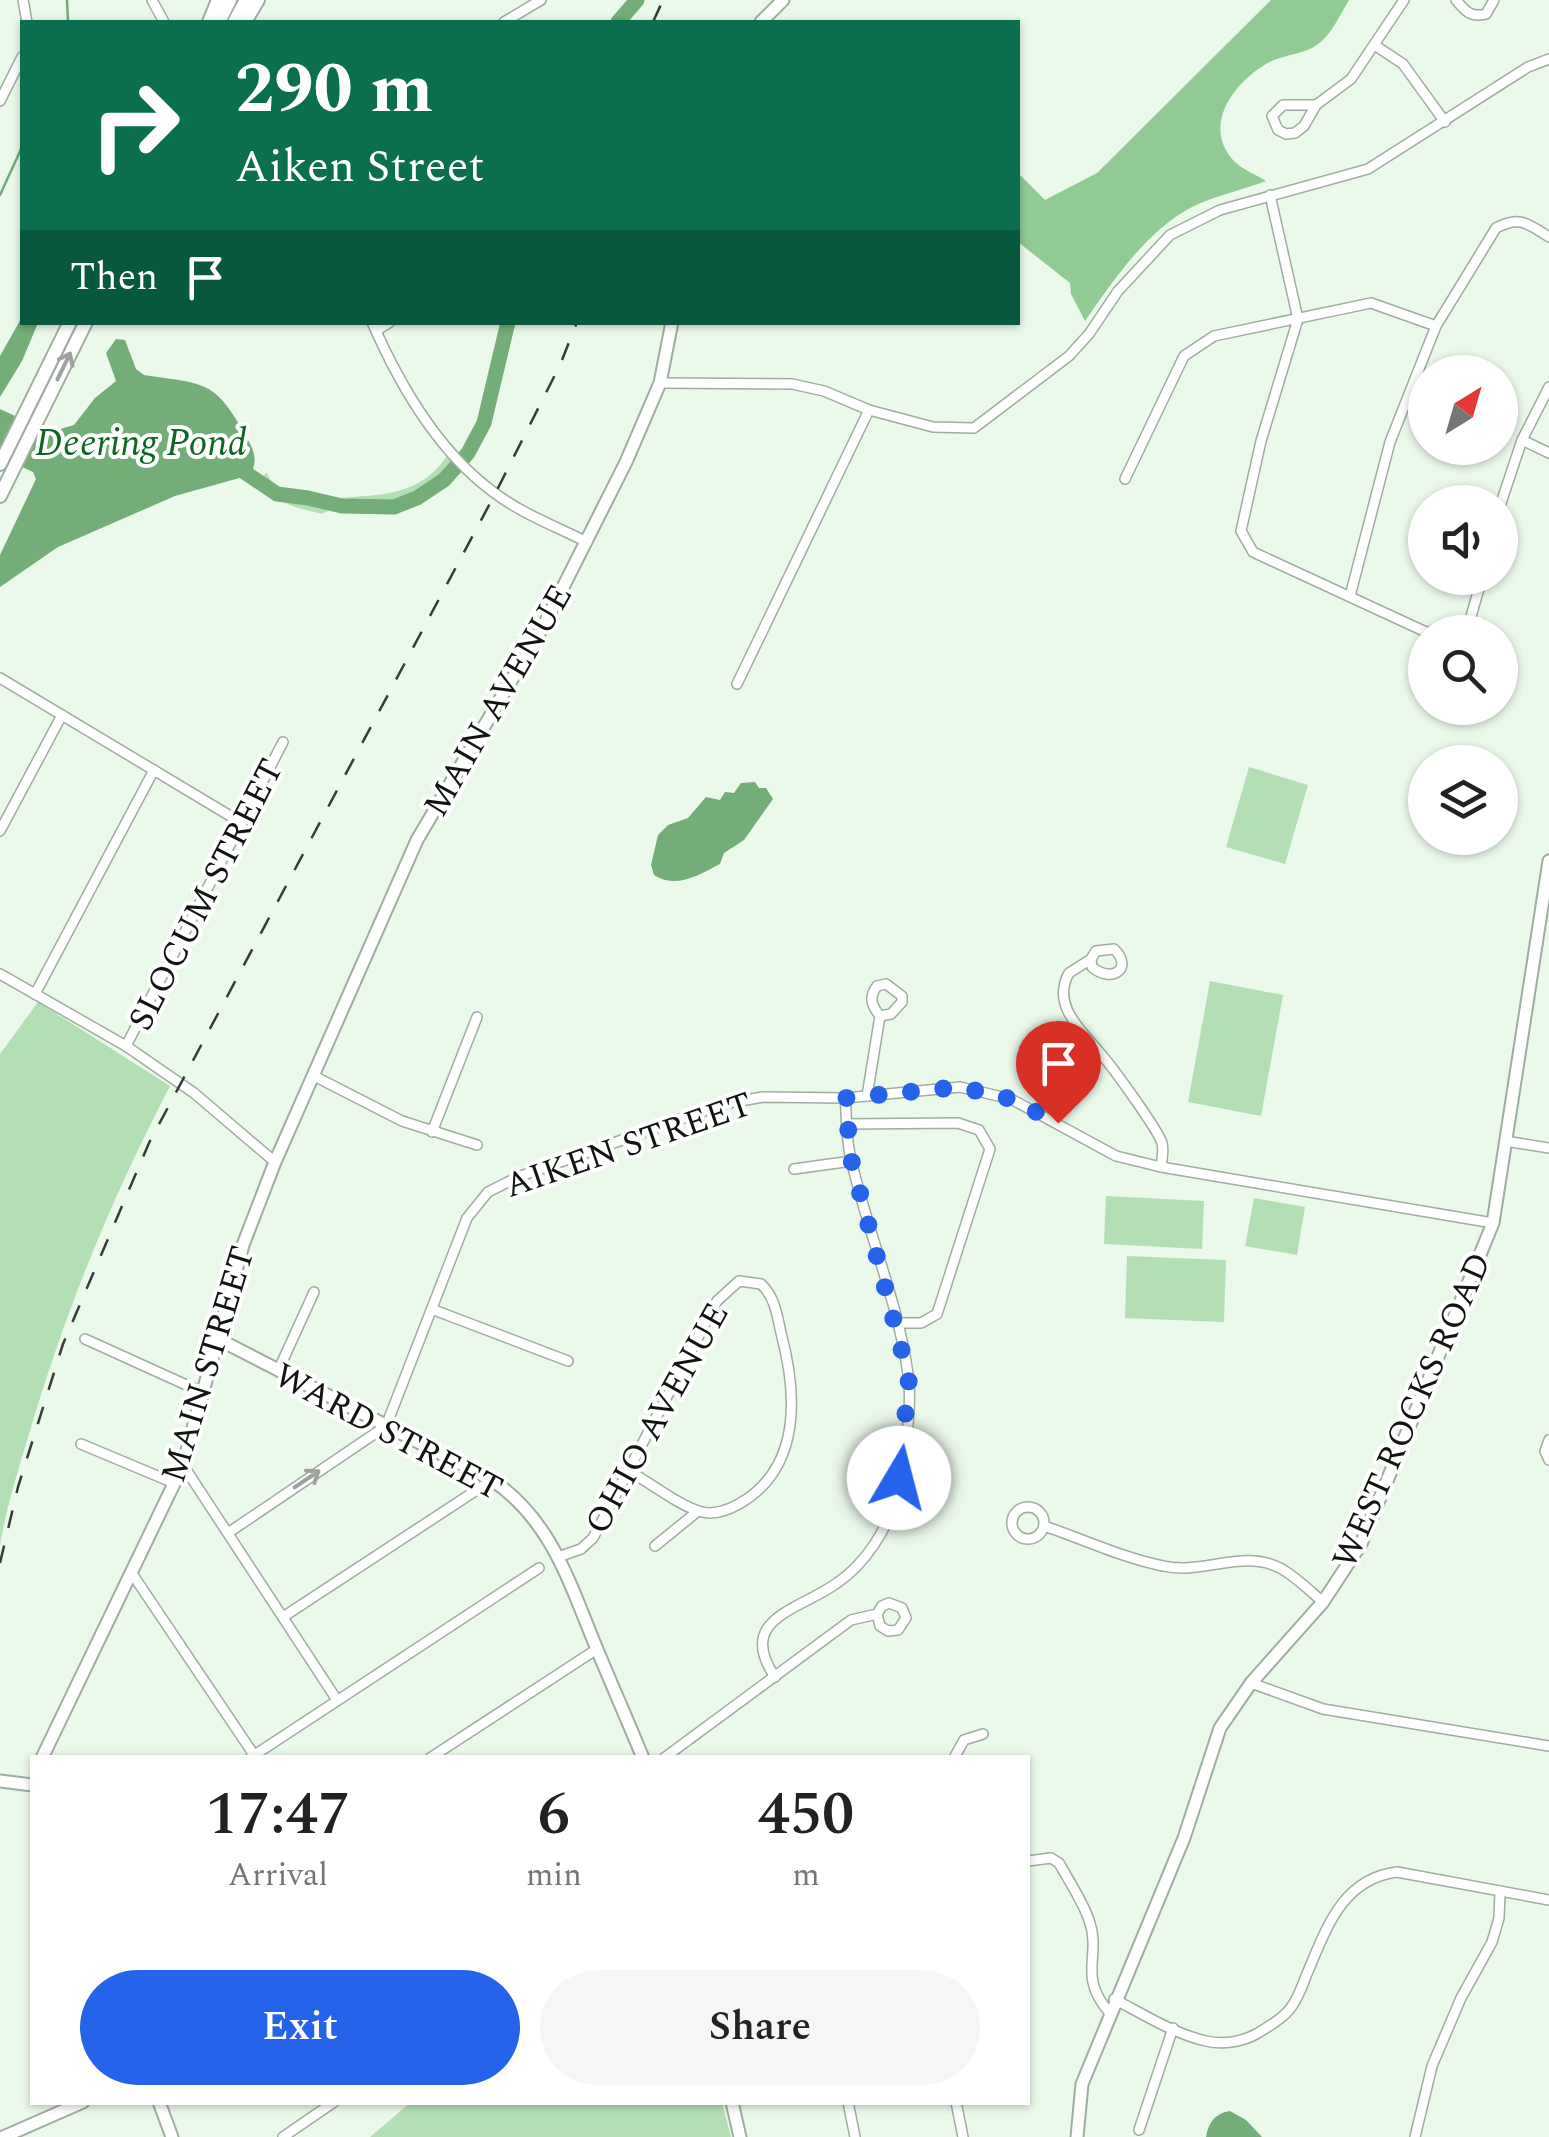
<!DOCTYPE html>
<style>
:root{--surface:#fff;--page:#f6f6f6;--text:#222;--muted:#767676;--accent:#2563eb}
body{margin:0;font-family:Spectral,serif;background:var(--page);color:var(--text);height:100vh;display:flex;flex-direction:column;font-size:38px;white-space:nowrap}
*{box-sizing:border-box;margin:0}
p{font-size:32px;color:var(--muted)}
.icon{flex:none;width:55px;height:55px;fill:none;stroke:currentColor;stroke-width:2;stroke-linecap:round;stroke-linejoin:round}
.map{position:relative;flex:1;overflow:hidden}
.drawer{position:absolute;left:30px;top:1755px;width:1000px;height:350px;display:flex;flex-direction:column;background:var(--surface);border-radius:0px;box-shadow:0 2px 8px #0004}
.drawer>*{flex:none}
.top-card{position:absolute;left:20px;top:20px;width:1000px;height:305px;border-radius:0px;box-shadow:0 2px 8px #0004;background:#0b6e4f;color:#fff;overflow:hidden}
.needle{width:65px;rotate:37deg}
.fabs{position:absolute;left:1408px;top:355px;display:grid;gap:20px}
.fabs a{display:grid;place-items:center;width:110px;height:110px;border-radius:50%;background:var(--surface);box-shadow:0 2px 8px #0004;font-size:50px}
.pin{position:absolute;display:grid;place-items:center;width:85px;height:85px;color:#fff;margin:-102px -42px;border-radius:50% 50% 50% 0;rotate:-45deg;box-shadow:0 0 10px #0007}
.pin .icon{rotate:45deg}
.me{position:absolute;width:110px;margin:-55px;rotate:8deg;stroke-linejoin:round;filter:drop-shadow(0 0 8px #0008)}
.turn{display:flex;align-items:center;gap:35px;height:210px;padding:0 50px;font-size:45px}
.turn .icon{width:130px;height:130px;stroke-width:2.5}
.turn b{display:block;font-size:70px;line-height:85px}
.then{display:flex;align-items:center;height:95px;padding:0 50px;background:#0003;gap:20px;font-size:38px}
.eta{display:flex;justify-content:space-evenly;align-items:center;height:170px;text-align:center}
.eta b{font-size:60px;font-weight:600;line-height:70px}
.cta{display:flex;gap:20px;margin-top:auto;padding:20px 50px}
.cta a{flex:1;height:115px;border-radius:60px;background:var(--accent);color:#fff;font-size:40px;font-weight:600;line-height:115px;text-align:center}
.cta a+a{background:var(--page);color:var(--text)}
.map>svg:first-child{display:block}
</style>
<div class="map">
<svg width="1549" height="2137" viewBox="0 0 1549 2137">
<rect width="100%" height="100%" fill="#ebf9eb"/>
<!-- green -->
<g fill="#b2e0b4">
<path d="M453,446L459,453C446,476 419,498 392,504C368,509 344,501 322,514C298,508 269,503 260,478L267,473C274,492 296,502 317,504C324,504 330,499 339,498C388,494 425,496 453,446Z"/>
<polygon points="1249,767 1308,785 1285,864 1226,847"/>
<polygon points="1210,981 1283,995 1261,1116 1188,1102"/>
<path d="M38,1002L170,1086C111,1199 65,1312 29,1434C18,1471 6,1508 0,1546V1054Z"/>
<polygon points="1106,1196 1204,1201 1202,1249 1104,1244"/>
<polygon points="1254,1198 1305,1207 1297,1255 1245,1246"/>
<polygon points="1127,1256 1226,1260 1224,1322 1125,1318"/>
<polygon points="410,2103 722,2103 731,2137 370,2137"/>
</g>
<!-- forest -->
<path fill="#90cb93" d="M1271,0H1349C1341,13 1334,29 1323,40C1307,56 1284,53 1266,64C1234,83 1202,125 1233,160C1241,169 1257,175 1266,181C1242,190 1215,196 1192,207C1146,231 1114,280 1085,321L1071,294L1070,283L1018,242V173L1045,200L1097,173Z"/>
<!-- water -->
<g fill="#73ad77">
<polygon points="22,317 22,322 38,323 22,361 0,397 0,356"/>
<path d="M116,339L125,340L136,369L144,375C200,384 214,378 243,431C252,448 260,457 250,475L175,496L58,547L0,587V555L36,479L33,472L0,457V409L50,432L74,425L95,398L116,381L106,353Z"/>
<path d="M755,782L759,788H766L773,799L744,840L724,853L720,864C697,876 676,889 654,875L651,865L658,835L668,825L688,818L706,797L720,800L725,792L734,793L741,783Z"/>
<path d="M1230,2111L1246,2120L1262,2137H1206C1208,2123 1215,2113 1230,2111Z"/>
</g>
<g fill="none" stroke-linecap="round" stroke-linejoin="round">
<!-- stream -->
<g stroke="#73ad77" stroke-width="2.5">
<polyline points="67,0 68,22"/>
<polyline points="0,195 22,147"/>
</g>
<!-- river -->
<g stroke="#73ad77" stroke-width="15">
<polyline points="618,22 637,0"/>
<polyline points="234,465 277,494 308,498 342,506 394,507 417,498 444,480 468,453 484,423 508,322"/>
</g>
<defs>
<g id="minor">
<polyline points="23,0 27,22"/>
<polyline points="152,0 164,22"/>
<path d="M1456,0C1465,11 1471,18 1486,14L1494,0"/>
<polyline points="504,22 541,0"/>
<polyline points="1376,46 1403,64 1445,122"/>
<polyline points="0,101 22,57"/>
<polyline points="1316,105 1283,105 1272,116 1278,130 1286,134 1295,133 1304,126 1316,105 1351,79 1404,0"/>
<polyline points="1270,195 1298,319 1261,441 1241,531 1253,552 1426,632 1449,631 1470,620 1482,578"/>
<path d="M372,322C399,384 437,450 492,491C520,513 555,526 587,542"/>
<polyline points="376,331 390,322"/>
<polyline points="660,383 792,384 824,391 869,410 933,427 974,428 1069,356 1089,334 1118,291 1170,235 1220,210 1368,169 1528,67 1549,59"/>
<polyline points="1522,440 1549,453"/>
<polyline points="1125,479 1184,356 1214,336 1371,303 1436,326"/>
<polyline points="1500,506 1522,440 1549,387"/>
<path d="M1350,596L1390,442L1436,326L1496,228C1520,215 1528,224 1549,237"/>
<polyline points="0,678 242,823"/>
<polyline points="737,684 869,410"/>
<polyline points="0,831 62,715"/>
<path d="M1091,959L1092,967C1112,984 1134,968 1114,949L1096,951L1091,959L1069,973C1051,1005 1081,1030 1100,1053C1112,1066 1158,1130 1162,1143C1164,1151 1162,1159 1161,1167"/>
<polyline points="0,974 126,1046 194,1093 275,1162"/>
<polyline points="35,994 154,770"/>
<polyline points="126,1046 283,742"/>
<polyline points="314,1076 402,1121 477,1145"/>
<path d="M867,1096L880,1016L891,1014L902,1002V996L886,984L877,986C868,998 872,1006 880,1016"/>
<polyline points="847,1124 958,1123 979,1130 990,1149 937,1314 921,1323 897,1323"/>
<polyline points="432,1132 477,1017"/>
<polyline points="1505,1141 1549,1148"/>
<polyline points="794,1169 852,1161"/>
<polyline points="434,1310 568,1361"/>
<polyline points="85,1339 204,1393"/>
<polyline points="278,1371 314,1292"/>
<polyline points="1549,1440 1545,1451 1549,1460"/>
<polyline points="81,1444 174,1483"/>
<polyline points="183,1465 337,1700"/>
<circle cx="1028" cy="1523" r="16"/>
<path d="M1044,1526C1083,1539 1123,1558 1163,1566C1202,1575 1243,1549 1280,1568C1295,1576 1310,1591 1323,1602"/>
<polyline points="228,1533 386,1426 467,1218 488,1192 518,1177 723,1104 763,1097 845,1098 960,1087 1011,1099 1116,1156 1161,1167 1493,1223"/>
<polyline points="655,1546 698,1511"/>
<path d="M558,1557L581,1549L593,1538L717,1301L739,1281L761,1284C775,1297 777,1315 781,1333C797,1393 802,1468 739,1504C728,1510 714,1515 702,1512C681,1507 649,1482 629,1471"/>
<polyline points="131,1572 254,1755"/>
<polyline points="283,1617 492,1480"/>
<path d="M775,1677C735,1618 800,1610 837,1583C865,1564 888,1529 896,1496C904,1463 913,1407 908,1374C898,1301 867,1231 851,1159C846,1140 847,1118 845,1098"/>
<polyline points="1251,1683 1323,1709 1549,1746"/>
<polyline points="250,1758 539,1568"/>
<polyline points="430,1758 597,1649"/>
<polyline points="664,1758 851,1620 877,1614 882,1606 889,1603 902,1608 906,1618 898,1630 888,1631 880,1626 877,1614"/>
<polyline points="954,1758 964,1740 983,1734"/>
<path d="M1028,1861L1051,1858L1059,1863C1069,1881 1082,1900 1089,1920C1102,1956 1077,1975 1109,2012"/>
<path d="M1114,1999C1143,2014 1174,2034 1206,2041C1223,2045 1243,2042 1258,2033C1269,2026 1281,2020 1289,2010C1297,2001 1302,1987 1306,1976C1326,1930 1341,1879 1397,1872L1549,1900"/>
<polyline points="848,2102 855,2137"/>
<polyline points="956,2102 963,2137"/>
<polyline points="1139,2130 1173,2028"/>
<polyline points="283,2137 334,2102"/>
<polyline points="1415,2137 1432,2066 1461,1998 1492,1942 1499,1918 1500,1893"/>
</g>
<g id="major">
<polyline points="761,22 783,0"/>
<path d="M218,1339L492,1480C550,1519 569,1581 594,1642C610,1681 627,1719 643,1758"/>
<polyline points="42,1758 183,1465 243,1245 275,1162 417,840 544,625 626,462 660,383 672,322"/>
<polyline points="0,1781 32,1785"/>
<polyline points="159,2102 172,2137"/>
<polyline points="732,2102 740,2137"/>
<polyline points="3,2137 83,2102"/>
<polyline points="1077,2137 1082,2084 1184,1838 1220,1728 1251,1683 1323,1602 1361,1544 1493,1223 1549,861"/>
</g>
<g id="highway">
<polyline points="209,22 218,0"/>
<polyline points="219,22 230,0"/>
<polyline points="234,22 246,0"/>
<polyline points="245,22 258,0"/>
<polyline points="0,464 70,322"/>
<polyline points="0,496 86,322"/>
</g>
</defs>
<!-- minor casing -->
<use href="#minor" stroke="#9fada0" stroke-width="12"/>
<!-- major casing -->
<use href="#major" stroke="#9fada0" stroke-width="15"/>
<!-- highway casing -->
<use href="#highway" stroke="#9fada0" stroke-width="16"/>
<!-- minor -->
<use href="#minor" stroke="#fff" stroke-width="9"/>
<!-- major -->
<use href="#major" stroke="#fff" stroke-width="11"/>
<!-- highway -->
<use href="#highway" stroke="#fff" stroke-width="12"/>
<!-- rail -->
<g stroke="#363d36" stroke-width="2.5" stroke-dasharray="18 18" stroke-linecap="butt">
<polyline points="653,22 663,0"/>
<polyline points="0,1563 18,1487 63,1344 149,1143 495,494 560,365 577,322"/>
</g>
</g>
<!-- one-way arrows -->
<defs><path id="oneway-shaft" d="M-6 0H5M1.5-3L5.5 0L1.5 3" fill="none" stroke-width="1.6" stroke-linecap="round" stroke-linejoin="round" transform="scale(2.5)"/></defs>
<g stroke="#9fa19f">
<use href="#oneway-shaft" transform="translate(64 366) rotate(-64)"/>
<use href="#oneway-shaft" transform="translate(307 1479) rotate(-34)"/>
</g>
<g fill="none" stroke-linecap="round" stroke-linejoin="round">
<!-- route -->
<polyline stroke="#2563eb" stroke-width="18" stroke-dasharray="0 32.4" points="899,1478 909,1378 850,1155 846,1098 960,1087 1011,1099 1058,1123"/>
</g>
<g text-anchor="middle" stroke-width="8" stroke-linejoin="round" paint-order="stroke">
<!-- street labels -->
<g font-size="35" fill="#101510" stroke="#fff">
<text transform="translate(497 700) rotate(-60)" y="12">MAIN AVENUE</text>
<text transform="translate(205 894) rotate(-63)" y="12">SLOCUM STREET</text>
<text transform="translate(628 1144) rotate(-19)" y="12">AIKEN STREET</text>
<text transform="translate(207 1364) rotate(-73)" y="12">MAIN STREET</text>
<text transform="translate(1411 1410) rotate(-66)" y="12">WEST ROCKS ROAD</text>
<text transform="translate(656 1418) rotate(-61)" y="12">OHIO AVENUE</text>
<text transform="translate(389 1431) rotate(28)" y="12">WARD STREET</text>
</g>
<!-- water labels -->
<g font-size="38" font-style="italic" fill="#0f6622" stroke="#fff">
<text x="141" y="455">Deering Pond</text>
</g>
</g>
</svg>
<div class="fabs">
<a><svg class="needle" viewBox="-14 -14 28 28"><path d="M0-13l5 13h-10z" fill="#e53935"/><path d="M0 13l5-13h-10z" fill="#767676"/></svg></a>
<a><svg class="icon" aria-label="sound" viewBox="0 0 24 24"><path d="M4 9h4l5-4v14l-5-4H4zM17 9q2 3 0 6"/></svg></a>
<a><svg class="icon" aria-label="search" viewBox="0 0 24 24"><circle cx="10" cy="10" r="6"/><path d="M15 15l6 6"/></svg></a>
<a><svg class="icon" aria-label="layers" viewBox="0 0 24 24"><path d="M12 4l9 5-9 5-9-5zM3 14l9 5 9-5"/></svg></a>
</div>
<div class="pin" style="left:1058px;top:1123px;background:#d93025"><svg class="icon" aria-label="arrive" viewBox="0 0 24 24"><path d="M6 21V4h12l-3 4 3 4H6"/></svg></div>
<svg class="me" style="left:899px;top:1478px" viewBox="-20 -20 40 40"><circle r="19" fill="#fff"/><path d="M0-13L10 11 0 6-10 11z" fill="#2563eb"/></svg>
<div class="top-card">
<div class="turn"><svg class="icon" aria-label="right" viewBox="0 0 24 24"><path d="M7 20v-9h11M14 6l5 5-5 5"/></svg><div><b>290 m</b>Aiken Street</div></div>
<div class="then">Then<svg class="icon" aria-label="arrive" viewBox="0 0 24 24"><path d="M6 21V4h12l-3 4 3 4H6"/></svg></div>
</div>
<section class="drawer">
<div class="eta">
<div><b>17:47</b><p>Arrival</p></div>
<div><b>6</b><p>min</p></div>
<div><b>450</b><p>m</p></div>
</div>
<div class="cta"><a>Exit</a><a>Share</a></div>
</section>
</div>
